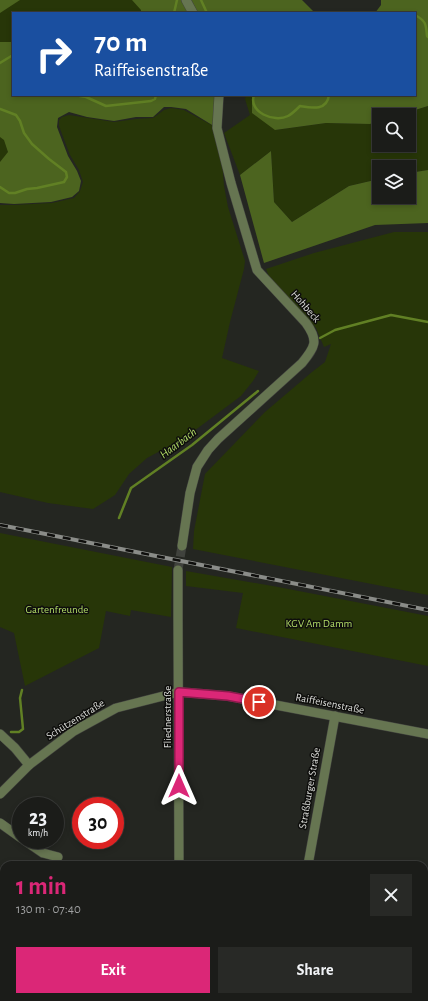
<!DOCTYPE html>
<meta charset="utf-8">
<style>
:root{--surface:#1b1c19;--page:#282926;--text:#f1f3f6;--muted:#a0a1a2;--line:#393a38;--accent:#db2777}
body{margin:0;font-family:"Alegreya Sans",sans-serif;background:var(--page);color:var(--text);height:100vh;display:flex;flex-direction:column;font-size:15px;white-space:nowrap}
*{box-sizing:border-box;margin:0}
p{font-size:13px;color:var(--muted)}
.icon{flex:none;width:22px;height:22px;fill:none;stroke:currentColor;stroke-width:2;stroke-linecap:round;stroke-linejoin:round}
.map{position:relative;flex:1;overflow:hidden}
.side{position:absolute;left:0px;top:861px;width:428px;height:140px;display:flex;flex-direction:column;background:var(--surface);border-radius:12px 12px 0 0;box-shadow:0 2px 6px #0003,0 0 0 1px var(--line)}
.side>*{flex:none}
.hud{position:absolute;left:12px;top:12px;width:404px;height:84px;border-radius:0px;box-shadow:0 2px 6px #0003,0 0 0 1px var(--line);background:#1a4fa0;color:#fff;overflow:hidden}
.fabs{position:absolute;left:372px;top:108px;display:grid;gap:8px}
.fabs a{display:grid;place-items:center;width:44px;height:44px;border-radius:0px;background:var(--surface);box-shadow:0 2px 6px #0003,0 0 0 1px var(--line);font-size:20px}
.speed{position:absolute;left:12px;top:797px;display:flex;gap:8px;font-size:20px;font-weight:700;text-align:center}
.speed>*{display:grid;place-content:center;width:52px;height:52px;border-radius:50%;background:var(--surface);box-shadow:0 2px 6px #0003,0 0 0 1px var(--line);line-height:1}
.speed small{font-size:10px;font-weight:400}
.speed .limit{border:6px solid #d22;background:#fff;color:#111}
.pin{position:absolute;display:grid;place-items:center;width:34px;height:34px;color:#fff;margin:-17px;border:2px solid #fff;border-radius:50%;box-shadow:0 1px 4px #0007}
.me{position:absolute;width:44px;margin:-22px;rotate:0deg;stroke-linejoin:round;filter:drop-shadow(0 0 3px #0008)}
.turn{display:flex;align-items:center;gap:14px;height:84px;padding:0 16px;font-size:18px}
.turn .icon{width:52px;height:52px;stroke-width:2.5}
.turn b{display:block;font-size:28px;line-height:34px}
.round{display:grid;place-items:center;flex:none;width:42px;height:42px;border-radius:0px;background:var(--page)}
.head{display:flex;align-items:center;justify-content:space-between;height:68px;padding:0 16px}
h1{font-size:24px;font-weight:700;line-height:30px;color:var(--accent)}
.action{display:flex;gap:8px;margin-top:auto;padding:8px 16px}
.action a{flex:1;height:46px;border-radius:0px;background:var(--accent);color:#fff;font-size:16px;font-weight:700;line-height:46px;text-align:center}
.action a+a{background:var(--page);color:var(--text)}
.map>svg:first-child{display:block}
</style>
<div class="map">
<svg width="428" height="1001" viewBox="0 0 428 1001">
<rect width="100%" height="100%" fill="#242621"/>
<!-- green -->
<g fill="#273608">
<polygon points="4,0 231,0 254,13 13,13 13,80 8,94 45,116 0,196 0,3"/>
<polygon points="246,95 333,95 275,130 326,123 370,124 379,121 379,145 409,145 409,115 399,115 428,106 428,170 409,173 409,167 379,167 379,179 349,186 292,222 274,202 271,151 240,175 224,133 250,115 245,99"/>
<polygon points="171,108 184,110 217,128 222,160 224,186 228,207 245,261 244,269 230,322 222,358 259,371 253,381 241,396 198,428 177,442 147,458 129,474 115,495 93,509 48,503 0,492 0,205 14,205 52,203 74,198 80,191 83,182 79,170 70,155 59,126 59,120 62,117 69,115 114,122 136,119 153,118 164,110"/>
<polygon points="394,232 428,232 428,595 193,549 194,531 205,474 265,412 312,372 325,362 331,344 324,347 316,328 271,281 266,269 314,253"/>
<polygon points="0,533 172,567 171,617 131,610 130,616 106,611 99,648 25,686 14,633 0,627"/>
<polygon points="186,571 278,587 428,616 428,666 236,628 243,593 186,586"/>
</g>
<!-- forest -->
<g fill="#4c641f">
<polygon points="0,0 20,0 0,13"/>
<polygon points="132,0 186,0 193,13 141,13 141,10"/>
<polygon points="191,0 302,0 315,13 198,13"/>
<polygon points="381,0 428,0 428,106 399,115 379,115 379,121 370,124 326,123 275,130 252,113 252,95 415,95 415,13 375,13 381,5"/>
<polygon points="0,42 13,42 13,95 217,95 217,128 186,109 171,107 164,107 153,117 136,117 114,121 87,117 69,112 58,118 57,127 68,156 77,171 81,181 79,191 72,197 51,202 14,204 0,203 0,162 8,152 4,140 0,137"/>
<polygon points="271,151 274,202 292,222 349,186 379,179 379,197 409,197 409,173 428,170 428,223 375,225 264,263 240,175"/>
</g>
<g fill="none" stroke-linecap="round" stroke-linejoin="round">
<!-- stream -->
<g stroke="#618024" stroke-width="2.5">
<polyline points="201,0 207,13"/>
<polyline points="174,13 177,0"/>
<polyline points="390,13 407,13"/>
<path d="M415,15C426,21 426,24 427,36L428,37"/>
<polyline points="0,63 13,55"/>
<polyline points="74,95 86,97 106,106 151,101 155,99 156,95"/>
<path d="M254,95C248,112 274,123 288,116C292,114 297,109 300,106C312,108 327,111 329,95"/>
<polyline points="0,109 16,115 20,121 24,133 32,144 49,159 66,172 67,177 64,182 37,188 27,189 15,193 9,193 0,187"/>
<polyline points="320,338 335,330 391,315 428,322"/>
<polyline points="119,518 131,488 192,445 258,391"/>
<polyline points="11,732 19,732 23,729 20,698 22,690"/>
</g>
<!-- minor-tunnel -->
<polyline stroke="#40423d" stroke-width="9" stroke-dasharray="9 4.5" stroke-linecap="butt" points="178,570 182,546"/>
<defs>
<g id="minor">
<polyline points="186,0 193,13"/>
<path d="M182,546L190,493L197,467L208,450L218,439L302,363C315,347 319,341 306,323L257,270L231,183L217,128L219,95"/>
<polyline points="178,570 178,618 179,865"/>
<polyline points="0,734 15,748 29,765"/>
<polyline points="0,794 29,765 74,731 116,708 179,692 228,696 428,734"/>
<polyline points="0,823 21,838"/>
<polyline points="24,840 43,853 58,857"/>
<polyline points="308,865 335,716"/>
<polyline points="0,949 4,949"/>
<polyline points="180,997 180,1001"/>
<polyline points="297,997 297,1001"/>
</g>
</defs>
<!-- minor casing -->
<use href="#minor" stroke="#42433f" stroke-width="10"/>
<!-- minor -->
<use href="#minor" stroke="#667551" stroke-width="9"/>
<defs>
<polyline id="rail" points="0,525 428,610"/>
</defs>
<!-- rail casing -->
<use href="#rail" stroke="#8a8c88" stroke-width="4"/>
<!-- rail -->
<use href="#rail" stroke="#0e0e0c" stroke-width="2.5" stroke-dasharray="8" stroke-linecap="butt"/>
</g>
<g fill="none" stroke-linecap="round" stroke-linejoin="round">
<defs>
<polyline id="route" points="179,786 179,692 228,696 259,702"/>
</defs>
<!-- route casing -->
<use href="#route" stroke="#8e194d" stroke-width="10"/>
<!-- route -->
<use href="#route" stroke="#db2777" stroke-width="7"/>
</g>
<g text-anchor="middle" stroke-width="3" stroke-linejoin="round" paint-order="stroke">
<!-- street labels -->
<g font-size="11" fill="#dddedb" stroke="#0e0e0c">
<text transform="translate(306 306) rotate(49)" y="4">Hohbeck</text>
<text transform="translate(330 703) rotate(11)" y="4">Raiffeisenstraße</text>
<text transform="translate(167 717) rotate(-90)" y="4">Fliednerstraße</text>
<text transform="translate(75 719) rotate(-32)" y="4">Schützenstraße</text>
<text transform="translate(309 788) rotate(-80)" y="4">Straßburger Straße</text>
</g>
<!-- park labels -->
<g font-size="11" fill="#b2dc67" stroke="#0e0e0c">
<text x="57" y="613">Gartenfreunde</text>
<text x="319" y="627">KGV Am Damm</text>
</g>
<!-- water labels -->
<g font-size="12" font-style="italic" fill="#b3dd68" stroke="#0e0e0c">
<text transform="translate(178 443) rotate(-37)" y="4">Haarbach</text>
</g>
</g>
</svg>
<div class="fabs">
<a><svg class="icon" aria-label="search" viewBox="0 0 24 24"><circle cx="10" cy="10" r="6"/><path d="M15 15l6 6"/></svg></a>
<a><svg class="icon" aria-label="layers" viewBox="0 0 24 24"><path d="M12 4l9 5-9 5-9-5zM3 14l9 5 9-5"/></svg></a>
</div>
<div class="speed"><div>23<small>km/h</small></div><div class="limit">30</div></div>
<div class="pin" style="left:259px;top:702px;background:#d93025"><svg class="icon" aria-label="arrive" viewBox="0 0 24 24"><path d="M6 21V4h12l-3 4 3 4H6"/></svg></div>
<svg class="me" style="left:179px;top:786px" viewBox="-20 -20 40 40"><path d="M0-17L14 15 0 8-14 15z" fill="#db2777" stroke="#fff" stroke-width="4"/></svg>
<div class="hud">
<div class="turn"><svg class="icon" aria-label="right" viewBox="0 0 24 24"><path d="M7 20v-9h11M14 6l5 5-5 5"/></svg><div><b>70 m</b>Raiffeisenstraße</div></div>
</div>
<section class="side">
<div class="head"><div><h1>1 min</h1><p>130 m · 07:40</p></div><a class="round"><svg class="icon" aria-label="close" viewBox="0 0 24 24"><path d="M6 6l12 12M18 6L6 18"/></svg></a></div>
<div class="action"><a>Exit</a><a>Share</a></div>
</section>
</div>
